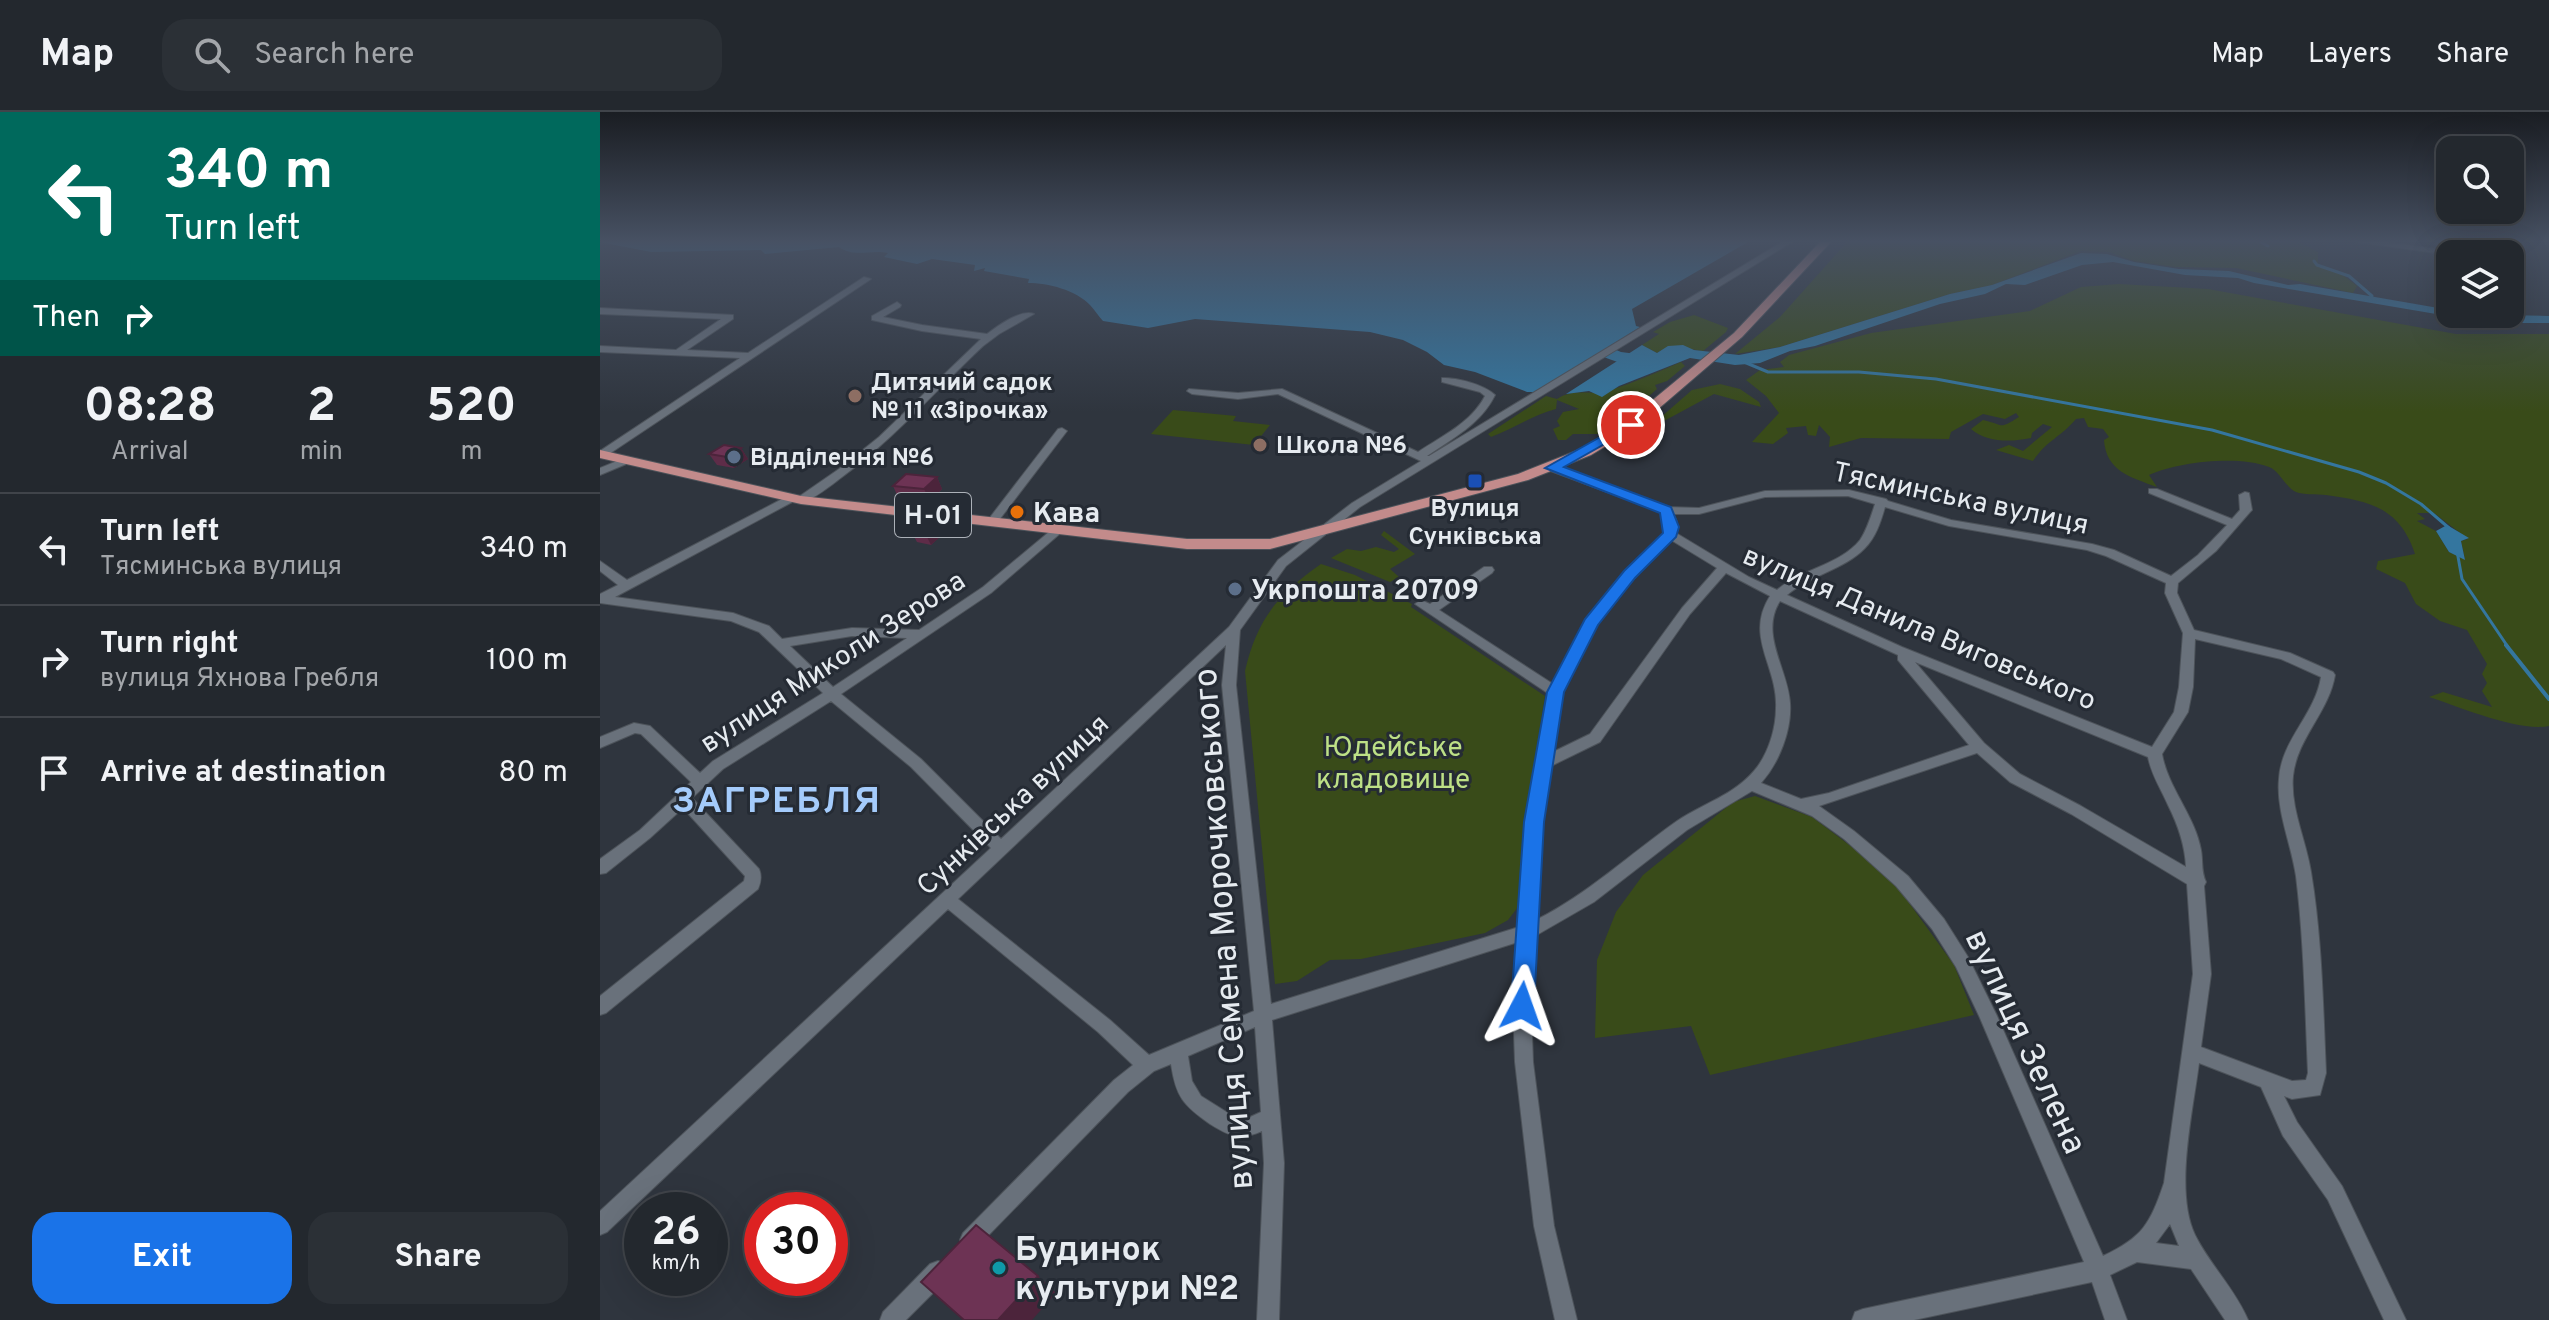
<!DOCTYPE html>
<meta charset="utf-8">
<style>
:root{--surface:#23282e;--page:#2b3036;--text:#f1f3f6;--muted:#a3a6aa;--line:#40444a;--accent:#1a73e8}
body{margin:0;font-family:Overpass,sans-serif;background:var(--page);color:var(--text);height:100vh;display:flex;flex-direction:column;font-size:30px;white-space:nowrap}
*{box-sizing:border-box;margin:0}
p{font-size:26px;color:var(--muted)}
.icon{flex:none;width:44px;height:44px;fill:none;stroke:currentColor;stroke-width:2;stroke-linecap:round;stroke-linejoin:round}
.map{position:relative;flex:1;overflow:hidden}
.sheet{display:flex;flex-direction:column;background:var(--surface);width:600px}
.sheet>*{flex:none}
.top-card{background:#00695c;color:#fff;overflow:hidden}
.controls{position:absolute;left:1836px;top:24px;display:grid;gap:16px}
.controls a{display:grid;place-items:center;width:88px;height:88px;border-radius:16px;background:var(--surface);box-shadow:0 8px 32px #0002,0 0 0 2px var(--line);font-size:40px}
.speed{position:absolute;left:24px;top:1080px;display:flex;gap:16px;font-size:40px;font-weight:700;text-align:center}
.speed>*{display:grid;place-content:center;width:104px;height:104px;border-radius:50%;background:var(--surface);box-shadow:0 8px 32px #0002,0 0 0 2px var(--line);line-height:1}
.speed small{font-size:20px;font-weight:400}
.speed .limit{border:12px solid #d22;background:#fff;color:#111}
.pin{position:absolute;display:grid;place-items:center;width:68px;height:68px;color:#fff;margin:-34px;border:4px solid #fff;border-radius:50%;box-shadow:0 2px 8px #0007}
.me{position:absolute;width:88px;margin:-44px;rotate:4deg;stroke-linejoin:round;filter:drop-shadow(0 0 6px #0008)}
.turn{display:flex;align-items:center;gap:28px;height:168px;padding:0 32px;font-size:36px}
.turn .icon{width:104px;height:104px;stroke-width:2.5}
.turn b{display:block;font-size:56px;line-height:68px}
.then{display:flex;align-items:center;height:76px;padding:0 32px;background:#0003;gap:16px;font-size:30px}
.eta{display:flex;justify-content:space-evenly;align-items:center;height:136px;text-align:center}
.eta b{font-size:48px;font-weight:700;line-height:56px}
.cta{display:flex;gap:16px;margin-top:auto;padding:16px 32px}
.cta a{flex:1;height:92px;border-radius:24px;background:var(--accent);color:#fff;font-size:32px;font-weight:700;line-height:92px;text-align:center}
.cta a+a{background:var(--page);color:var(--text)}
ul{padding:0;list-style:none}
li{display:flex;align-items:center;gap:24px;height:112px;padding:0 32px;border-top:2px solid var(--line)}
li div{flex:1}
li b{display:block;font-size:30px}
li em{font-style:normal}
header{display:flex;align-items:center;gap:48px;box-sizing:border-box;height:112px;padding:0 40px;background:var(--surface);border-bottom:2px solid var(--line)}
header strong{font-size:38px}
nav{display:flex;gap:44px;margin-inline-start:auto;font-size:28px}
.search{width:560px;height:72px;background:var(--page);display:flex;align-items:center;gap:20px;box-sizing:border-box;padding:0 28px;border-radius:24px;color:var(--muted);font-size:30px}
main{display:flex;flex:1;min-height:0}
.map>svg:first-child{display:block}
</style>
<header>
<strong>Map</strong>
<div class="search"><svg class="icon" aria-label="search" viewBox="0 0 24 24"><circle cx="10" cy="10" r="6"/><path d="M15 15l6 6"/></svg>Search here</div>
<nav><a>Map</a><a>Layers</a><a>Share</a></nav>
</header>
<main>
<section class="sheet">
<div class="top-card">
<div class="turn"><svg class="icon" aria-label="left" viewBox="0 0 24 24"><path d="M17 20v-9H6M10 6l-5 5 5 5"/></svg><div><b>340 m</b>Turn left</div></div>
<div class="then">Then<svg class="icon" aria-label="right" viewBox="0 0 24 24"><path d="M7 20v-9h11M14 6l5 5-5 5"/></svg></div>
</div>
<div class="eta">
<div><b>08:28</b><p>Arrival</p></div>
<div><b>2</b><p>min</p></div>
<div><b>520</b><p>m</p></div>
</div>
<ul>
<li><svg class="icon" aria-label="left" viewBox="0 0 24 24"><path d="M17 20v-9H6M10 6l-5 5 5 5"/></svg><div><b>Turn left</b><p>Тясминська вулиця</p></div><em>340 m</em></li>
<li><svg class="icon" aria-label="right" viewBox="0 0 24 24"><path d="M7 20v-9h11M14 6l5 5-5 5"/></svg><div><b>Turn right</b><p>вулиця Яхнова Гребля</p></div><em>100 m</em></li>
<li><svg class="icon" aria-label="arrive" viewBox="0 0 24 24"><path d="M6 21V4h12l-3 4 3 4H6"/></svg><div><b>Arrive at destination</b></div><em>80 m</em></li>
</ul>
<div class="cta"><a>Exit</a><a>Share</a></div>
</section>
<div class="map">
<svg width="1949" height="1208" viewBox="0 0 1949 1208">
<rect width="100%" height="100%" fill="#2f353e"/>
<!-- green -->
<g fill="#394b19" fill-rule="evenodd">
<polygon points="1247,130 1699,130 1718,140 1718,152 1744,164 1757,174 1753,181 1636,156 1575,155 1534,149 1509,140 1481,139 1392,173 1350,182 1180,235 1135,242 1180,205"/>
<path d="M1519,172L1608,177L1856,222H1949V614C1918,620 1860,595 1829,585L1843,580L1892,595L1882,579L1887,571L1882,562L1887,552L1867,518L1840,509L1816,492L1805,471L1776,457L1778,449L1815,442C1800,396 1770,389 1726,383C1717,382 1703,383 1696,380C1685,375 1680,359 1669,355C1638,343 1578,350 1549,363L1557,375C1530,365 1506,359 1504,328L1509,325L1503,317L1488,315L1484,306L1476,307C1460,326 1448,327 1433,349L1396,338L1409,333L1423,339L1452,315L1443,312L1432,321L1431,326C1412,330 1387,331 1371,317L1383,308C1405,313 1398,318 1419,305L1416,301L1405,307L1383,302L1351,320L1349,327L1261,326L1229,335L1230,325L1219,313L1216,324L1208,323L1206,314L1186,316L1188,321L1173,332L1152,330L1179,301L1166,284L1146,268L1160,258L1184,255L1180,250L1189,243L1271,221L1430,199L1481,175ZM1817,401H1834L1868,427L1861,429L1865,447L1849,440L1836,419L1817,409L1825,407Z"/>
<path d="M1094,203L1128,216L1126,220L1103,239C1084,237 1075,229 1057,241L1042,233L1059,222L1053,220L1070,210Z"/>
<path d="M1081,250L1085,254L1067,269L1055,273L1057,277L1049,284L1029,287L1030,293L1021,297L1028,302L997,322H973L966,328H958L953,317L960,314L957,309L963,300L979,297L957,288L956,297C933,303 914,316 891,325L888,322L946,284L957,287C976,275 991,285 1011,278C1035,270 1058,260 1081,250Z"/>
<polygon points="1120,272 1140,277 1159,290 1161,295 1114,282 1064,309 1060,306 1092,278"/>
<polygon points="573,298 636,304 633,309 670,313 654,333 551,322"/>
<polygon points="784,419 815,442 790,457 799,465 790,470 731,446 747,437 761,439 776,435 794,440 799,437 781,423"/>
<path d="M721,452L755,463L812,492L811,495L945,584L926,702L918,795L908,808L885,821L761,847L730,848L697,869L675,872L645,559C657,507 678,482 721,452Z"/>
<polygon points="1155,684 1212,705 1260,741 1299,777 1354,853 1374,903 1110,963 1091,914 995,926 997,848 1016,800 1043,763 1133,690"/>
</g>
<!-- water -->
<g fill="#34769f">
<path d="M0,130H1148L1032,197L1036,214L1040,215L936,280H927L875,260L844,253L827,240L803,228L770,220L595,207L548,216L503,209C498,204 495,198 490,193C476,178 448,171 428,171L429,167L384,159L385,156L374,159L375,153L332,147L317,152L284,145L288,141C272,137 253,146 239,135L165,142L161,138L51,140Z"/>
<polygon points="1481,141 1507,142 1534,150 1579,157 1629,159 1688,173 1700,172 1850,198 1850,202 1949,204 1949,211 1889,211 1654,171 1638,166 1585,163 1513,150 1482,153 1425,173 1406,172 1385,182 1340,192 1215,234 1190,239 1160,251 1135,253 1090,246 1019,274 1002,285 989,279 966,282 1042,233 1057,241 1068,234 1083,233 1094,238 1139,243 1180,235 1350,182 1392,173"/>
<polygon points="1847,413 1869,426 1861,429 1865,448 1849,440 1836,419"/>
</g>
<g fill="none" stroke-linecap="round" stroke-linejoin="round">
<!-- stream-far1 -->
<g stroke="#34769f" stroke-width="3">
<polyline points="1661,130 1668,134"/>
<polyline points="1714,149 1717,153 1749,164 1772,184 1771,188"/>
<polyline points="1144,250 1168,260 1259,260 1336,267 1612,318 1759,360 1786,371 1821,392 1849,416"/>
<polyline points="1857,439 1862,467 1908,535"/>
</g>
<!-- stream -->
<polyline stroke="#34769f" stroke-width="4" points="1906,533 1949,587"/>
<!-- river -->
<path fill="#34769f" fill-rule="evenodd" d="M981,223L1021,240L1052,244L1060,249L1058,252C1029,259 1000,244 975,231L973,228Z"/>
<defs>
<g id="minor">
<path d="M1182,130H1192L760,395L686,454L640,518L636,573L671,892L919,815L926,710L949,582L815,492L821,488L830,492L884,455H892L894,458L892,461L839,498L953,572C981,509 1016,469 1064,421L1065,410L1061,400L948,358V354H956L1067,395L1099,396L1165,379L1249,378L1286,387L1288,389L1351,408L1492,432L1514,438L1571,464L1598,443L1627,413L1549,381V377H1557L1632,407L1640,398L1639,383L1645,380L1649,381L1652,398L1650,400L1616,439L1578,471L1577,481L1594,518L1690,541L1733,560L1735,563C1729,600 1697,626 1693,664C1690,696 1706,728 1711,760C1722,826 1723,894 1726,961L1720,983L1692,987L1684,984L1697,1010L1742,1074L1806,1208H1784L1728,1088L1683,1024L1661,975L1599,951C1593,999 1574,1079 1595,1123C1610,1153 1635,1177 1648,1208H1625L1591,1157L1537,1150L1510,1163L1527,1208H1505L1492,1170L1314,1208H1252L1255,1200L1263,1197L1484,1150L1380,906L1356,855L1332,817L1296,774L1244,727L1212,704L1152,679L1087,718L994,790L935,824L931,894L933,950L954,1114L977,1208H955L934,1114L915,950L913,894L918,830L672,908L684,1051L679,1208H657L664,1051L662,1019C640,1029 629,1024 610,1012C583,993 576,985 571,952L554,959L528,980L377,1135L370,1138L363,1135L360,1128L363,1121L514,968L533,953L498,920L348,797L7,1120L0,1123V1099L391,736L311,655L231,589L123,657L92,686L159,757C162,764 161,770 158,777L6,901L0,903V884L144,769L145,764L83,696L50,726L6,761L0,762V747L40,718L91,670L41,622L35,621L0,636V625L34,611L50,614L100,661L113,649L223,581L159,520L131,509L0,491V482L18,473L0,459V449L27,468L188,384L197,386L239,357L279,325L381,227L322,219L272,208V204L297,190L301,193L300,195L283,205L322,213L387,222C399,213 421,197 434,202L399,222L383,234C336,278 295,326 242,365C230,374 216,386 201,391L196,388L15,485L133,501L169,514L182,527L252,516L319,518L383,475L455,415H463V419L391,481L241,582L321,647L401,727L629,515L678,448L752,391L821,349L678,282L638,287L592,282L587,279L589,277L638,281L682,277L818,340C842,324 871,311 885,284L880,280L842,270V266C858,266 883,272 895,283C881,312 853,326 827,344H829ZM1248,384L1275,392C1271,404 1267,418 1260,428C1240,453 1201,457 1177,478L1149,465L1076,421L1077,410L1073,402H1099L1165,385ZM1285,395L1349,414L1487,438L1506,444L1566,471L1565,481L1583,521L1579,575L1574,600L1552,635L1302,535L1187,483C1210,463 1244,458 1265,436C1276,425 1281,409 1285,395ZM1071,428L1117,456L1082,496L990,622L953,640C956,620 957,598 963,579C983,519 1028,471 1071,428ZM1126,461L1170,484C1144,525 1178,554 1176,596C1176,617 1168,643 1154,659C1134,683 1102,692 1077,709C1030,742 988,782 936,808L942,710L951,654L1000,630L1090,502ZM1180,489L1298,543V548L1369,633L1229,681L1201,687L1161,671C1179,651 1192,618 1190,591C1188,557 1159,522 1180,489ZM252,524L307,526L233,575L190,534ZM1595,527L1681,547L1721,565C1715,603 1681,628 1679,667C1676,699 1691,731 1696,764C1704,829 1705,895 1708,961L1706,968L1692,969L1601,935L1611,862L1604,774L1606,770C1601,760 1603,749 1601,738C1595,704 1568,676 1562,642L1588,600L1593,575ZM626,533L622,573L654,899L549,943L510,908L358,787ZM1315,550L1548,645C1551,662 1561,677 1568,693C1578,713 1585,733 1586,755L1481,694L1420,662L1384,631ZM1377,641L1410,670L1471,702L1587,772L1593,862L1564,1071C1550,1112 1543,1125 1503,1144L1397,904L1368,845L1344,807L1308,764L1254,719L1219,694ZM655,915L661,1000L648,1006H636L601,984L592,969L588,944ZM1570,1112L1579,1134L1556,1131Z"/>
<polygon points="1757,130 1784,130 1860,140 1864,142 1850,143"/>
<polygon points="1912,130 1922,130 1907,142 1898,142"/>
<polygon points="264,165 271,167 6,344 0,345 0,339 140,246 0,240 0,234 76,238 121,207 0,202 0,196 133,203 133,207 87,238 148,241"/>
<polygon points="462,316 467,319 396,412 388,412 388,408 458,317"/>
<polygon points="27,345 31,346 31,350 0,363 0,356"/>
<polygon points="338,1149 346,1152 349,1160 346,1168 306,1208 280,1208 283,1200 330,1152"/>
</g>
<polygon id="major" points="1220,130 1231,130 1142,225 1036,316 991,343 928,368 670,437 587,437 201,392 0,346 0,338 201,384 587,427 670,427 918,362 981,337 1026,310 1134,221"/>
</defs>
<!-- minor casing -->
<use href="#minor" stroke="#4d535a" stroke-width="2"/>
<!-- major casing -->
<use href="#major" stroke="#4d535a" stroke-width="2"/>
<!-- minor -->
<use href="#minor" fill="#69717b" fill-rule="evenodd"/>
<!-- major -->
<use href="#major" fill="#c38b8b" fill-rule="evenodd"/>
</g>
<!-- wall -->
<g fill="#5e2c48">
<polygon points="141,336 148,347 134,356 117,353 109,342"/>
<polygon points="337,365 342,377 330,389 298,385 293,374"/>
<polygon points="338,409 344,421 331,433 317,430 311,419"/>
</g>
<!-- shaded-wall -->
<g fill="#4c243b">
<polygon points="141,336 148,347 134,356 127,345"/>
<polygon points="337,365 342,377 330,389 324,377"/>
<polygon points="338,409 344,421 331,433 325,421"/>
<polygon points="438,1164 456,1181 432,1208 398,1208"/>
</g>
<!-- building -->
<g fill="#6d3354" stroke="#4c243b" stroke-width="2">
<polygon points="124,333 141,336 127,345 109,342"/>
<polygon points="306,362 337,365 324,377 293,374"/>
<polygon points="325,407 338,409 325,421 311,419"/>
<polygon points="376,1113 438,1164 398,1208 364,1208 321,1170"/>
</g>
<!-- sky -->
<linearGradient id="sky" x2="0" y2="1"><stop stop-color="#1a1d22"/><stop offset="0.43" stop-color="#475163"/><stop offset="1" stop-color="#475163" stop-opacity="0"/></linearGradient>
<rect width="1949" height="300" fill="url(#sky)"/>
<!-- route -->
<polygon fill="#1a73e8" stroke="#114b97" stroke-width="2" points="1027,310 1038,313 964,355 1071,395 1079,415 1076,425 1035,466 998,513 964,580 944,710 934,894 931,901 922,904 914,901 911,894 924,710 947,580 985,507 1024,459 1063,421 1060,401 945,356"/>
<!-- markers -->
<g fill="#8d6e63" stroke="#252b34" stroke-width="3">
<circle cx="255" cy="284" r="8"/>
<circle cx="660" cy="333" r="8"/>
</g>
<g fill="#5c6f8a" stroke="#252b34" stroke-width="3">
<circle cx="134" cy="345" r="8"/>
<circle cx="635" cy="477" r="8"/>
</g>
<rect fill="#1a4fb4" stroke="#252b34" stroke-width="3" x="867" y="361" width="16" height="16" rx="4"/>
<circle fill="#e8710a" stroke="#252b34" stroke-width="3" cx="417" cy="400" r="8"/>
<circle fill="#0f9aa8" stroke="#252b34" stroke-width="3" cx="399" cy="1156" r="8"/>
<g text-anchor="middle" stroke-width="6" stroke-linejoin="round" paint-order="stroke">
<!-- far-poi labels -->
<g font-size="24" font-weight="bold" fill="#e6ebf0" stroke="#252b34" text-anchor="start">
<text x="271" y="278">Дитячий садок<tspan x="271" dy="28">№ 11 «Зірочка»</tspan></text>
<text x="676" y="341">Школа №6</text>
<text x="150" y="353">Відділення №6</text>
<text x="875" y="404" text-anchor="middle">Вулиця<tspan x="875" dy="28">Сунківська</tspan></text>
</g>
<!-- shield labels -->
<rect fill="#252b34" stroke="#acb1b8" stroke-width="2" x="295" y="381" width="76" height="44" rx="6"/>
<g font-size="26" font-weight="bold" fill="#e6ebf0">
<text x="333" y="412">Н-01</text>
</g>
<!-- street labels -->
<g font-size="28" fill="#e6ebf0" stroke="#252b34">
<text transform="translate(1361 385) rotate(12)" y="10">Тясминська вулиця</text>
<text transform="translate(1320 515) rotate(23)" y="10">вулиця Данила Виговського</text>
<text transform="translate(232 549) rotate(-33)" y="10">вулиця Миколи Зерова</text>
<text transform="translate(412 692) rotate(-43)" y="10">Сунківська вулиця</text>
</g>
<!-- poi labels -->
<g font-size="28" font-weight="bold" fill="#e6ebf0" stroke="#252b34" text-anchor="start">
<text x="433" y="410">Кава</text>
<text x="651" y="487">Укрпошта 20709</text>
</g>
<!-- park labels -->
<g font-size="28" fill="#bde086" stroke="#252b34">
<text x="793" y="644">Юдейське<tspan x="793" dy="32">кладовище</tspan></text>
</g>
<!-- near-street labels -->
<g font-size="34" fill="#e6ebf0" stroke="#252b34">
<text transform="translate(622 817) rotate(-94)" y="12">вулиця Семена Морочковського</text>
<text transform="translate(1427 929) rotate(65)" y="12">вулиця Зелена</text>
</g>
<!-- near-poi labels -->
<g font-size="34" font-weight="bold" fill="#e6ebf0" stroke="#252b34" text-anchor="start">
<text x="415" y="1148">Будинок<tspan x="415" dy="39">культури №2</tspan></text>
</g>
<!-- district labels -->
<g font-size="36" font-weight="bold" letter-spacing="2" fill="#a4cbfb" stroke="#252b34">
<text x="177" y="700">ЗАГРЕБЛЯ</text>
</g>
</g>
</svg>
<div class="controls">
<a><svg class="icon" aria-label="search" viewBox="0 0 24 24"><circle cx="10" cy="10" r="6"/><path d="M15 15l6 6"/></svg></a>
<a><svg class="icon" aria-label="layers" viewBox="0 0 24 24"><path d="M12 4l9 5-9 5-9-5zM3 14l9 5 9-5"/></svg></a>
</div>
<div class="speed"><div>26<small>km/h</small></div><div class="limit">30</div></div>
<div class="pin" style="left:1031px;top:313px;background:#d93025"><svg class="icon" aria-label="arrive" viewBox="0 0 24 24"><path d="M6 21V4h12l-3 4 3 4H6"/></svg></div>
<svg class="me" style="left:922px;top:894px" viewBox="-20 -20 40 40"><path d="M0-17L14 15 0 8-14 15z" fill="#1a73e8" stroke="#fff" stroke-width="4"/></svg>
</div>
</main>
